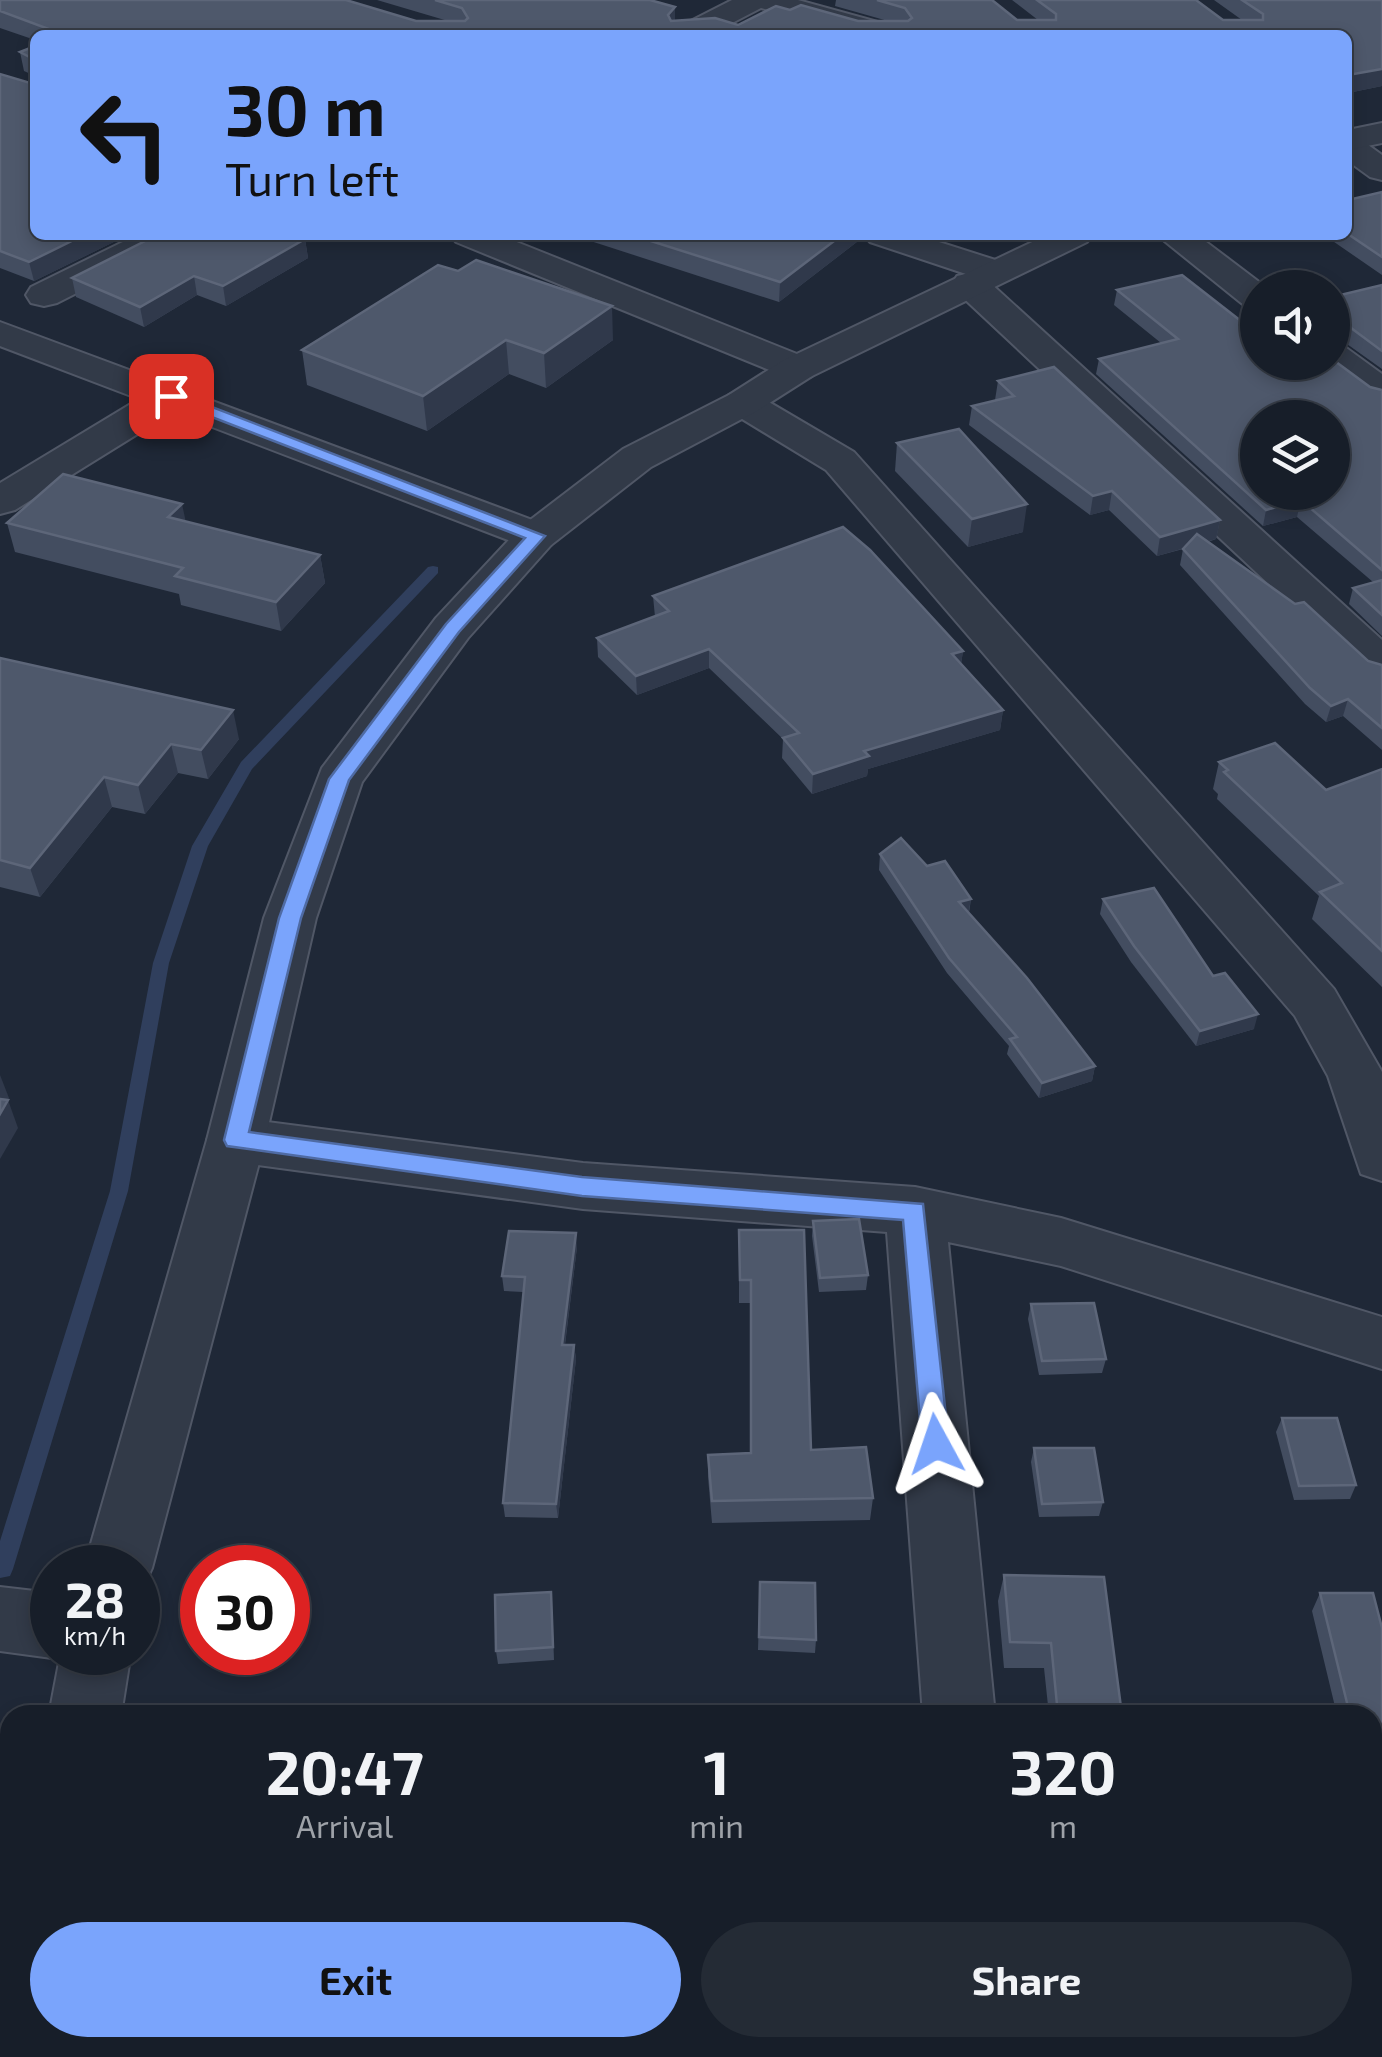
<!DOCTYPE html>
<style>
:root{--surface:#171e29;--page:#242b35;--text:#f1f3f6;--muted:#9ea2a8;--line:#363c46;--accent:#7aa4fc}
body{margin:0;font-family:"Exo 2",sans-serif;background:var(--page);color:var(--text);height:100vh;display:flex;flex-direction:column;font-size:38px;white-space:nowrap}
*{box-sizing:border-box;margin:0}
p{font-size:32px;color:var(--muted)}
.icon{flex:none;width:55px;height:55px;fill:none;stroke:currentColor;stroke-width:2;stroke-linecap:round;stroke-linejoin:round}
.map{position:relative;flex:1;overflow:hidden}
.sheet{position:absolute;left:0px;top:1705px;width:1382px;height:352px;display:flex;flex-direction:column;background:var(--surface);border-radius:30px 30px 0 0;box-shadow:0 5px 15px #0003,0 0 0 2px var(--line)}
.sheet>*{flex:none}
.guide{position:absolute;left:30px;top:30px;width:1322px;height:210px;border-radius:15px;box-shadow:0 5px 15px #0003,0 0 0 2px var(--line);background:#7aa4fc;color:#111;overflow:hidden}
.tools{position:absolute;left:1240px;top:270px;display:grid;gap:20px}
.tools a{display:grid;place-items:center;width:110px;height:110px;border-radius:50%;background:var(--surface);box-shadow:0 5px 15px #0003,0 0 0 2px var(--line);font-size:50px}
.speed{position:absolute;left:30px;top:1545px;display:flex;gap:20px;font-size:50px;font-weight:700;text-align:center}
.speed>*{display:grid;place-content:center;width:130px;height:130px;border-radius:50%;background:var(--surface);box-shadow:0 5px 15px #0003,0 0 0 2px var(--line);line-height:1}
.speed small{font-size:25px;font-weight:400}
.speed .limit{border:15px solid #d22;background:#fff;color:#111}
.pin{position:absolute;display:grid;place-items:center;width:85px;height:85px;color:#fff;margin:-42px;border-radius:20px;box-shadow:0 5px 15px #0006}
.me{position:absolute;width:110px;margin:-55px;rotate:355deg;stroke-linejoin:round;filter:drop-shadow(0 0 8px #0008)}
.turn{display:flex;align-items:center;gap:35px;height:210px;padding:0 30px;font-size:45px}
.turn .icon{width:130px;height:130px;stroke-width:2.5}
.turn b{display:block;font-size:70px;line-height:85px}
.eta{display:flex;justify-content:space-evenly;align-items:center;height:170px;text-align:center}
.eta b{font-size:60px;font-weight:700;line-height:70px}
.button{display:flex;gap:20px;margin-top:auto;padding:20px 30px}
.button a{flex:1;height:115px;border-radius:60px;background:var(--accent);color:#111;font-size:40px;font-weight:700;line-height:115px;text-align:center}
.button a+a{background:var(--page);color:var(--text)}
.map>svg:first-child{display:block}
</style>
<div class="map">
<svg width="1382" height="2057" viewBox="0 0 1382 2057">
<rect width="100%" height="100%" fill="#1f2837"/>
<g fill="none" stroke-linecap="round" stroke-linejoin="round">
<!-- stream -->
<polygon fill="#303f5d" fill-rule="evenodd" points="433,566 438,567 438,573 252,769 208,846 169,963 128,1191 13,1569 10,1576 0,1578 0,1541 110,1191 153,963 192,846 241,762 428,567"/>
<defs>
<g id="minor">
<polygon points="732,0 798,0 903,29 907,35 858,35 761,8 709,35 671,35 675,29"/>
<polygon points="1348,136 1360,139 1382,155 1382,180 1370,177 1348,161"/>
<polygon points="137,235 183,235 177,242 57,303 44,306 31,303 26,295 31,287"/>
<polygon points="450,235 499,235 812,360 817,368 812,376 798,380 784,376 456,242"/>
<polygon points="864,235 917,235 1008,264 1013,272 1008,280 988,281 1382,640 1382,679 1366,675 957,292 952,284 957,276 966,274 870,242"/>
<polygon points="1157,235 1197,235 1267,288 1258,288 1258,309 1245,306"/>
<polygon points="0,322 551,527 557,536 551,545 536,549 521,545 173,412 15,510 0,514 0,483 139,399 0,346"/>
<polygon points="1332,344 1345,347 1382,374 1382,404 1368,400 1319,363 1332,362"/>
<polygon points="743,391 757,395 854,452 1334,989 1382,1072 1382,1181 1361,1174 1328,1076 1295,1016 826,470 729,411 723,403 729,395"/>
<polygon points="236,1118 583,1163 915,1187 1061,1218 1382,1317 1382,1369 1061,1266 948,1242 995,1715 923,1715 887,1232 583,1209 236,1162 216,1156 207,1140 216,1124"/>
<polygon points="0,1587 52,1593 52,1652 65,1652 52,1658 0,1651"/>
<polygon points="949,2048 1029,2048 1030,2057 950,2057"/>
</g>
<g id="tertiary">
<polygon points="1382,123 1382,143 1348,150 1348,130"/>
<polygon points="1047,235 1093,235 1087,242 812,376 757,411 651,467 551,545 468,638 362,782 316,918 265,1140 152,1568 142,1590 138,1592 138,1568 84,1568 207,1140 264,918 322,768 436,618 521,527 623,449 729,395 784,360"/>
<polygon points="61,1652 131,1652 121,1715 49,1715"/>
<polygon points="10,2013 10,2048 62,2048 60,2057 0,2057 0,2017"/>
</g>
</defs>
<!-- minor casing -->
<use href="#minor" stroke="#505766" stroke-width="4"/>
<!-- tertiary casing -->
<use href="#tertiary" stroke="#505766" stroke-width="4"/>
<!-- minor -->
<use href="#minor" fill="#323a48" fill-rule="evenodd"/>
<!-- tertiary -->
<use href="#tertiary" fill="#323a48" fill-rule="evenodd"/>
</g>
<!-- wall -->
<g fill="#434d60">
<polygon points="0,0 416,21 448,21 377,0 650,0 675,21 738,25 790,10 858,21 888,21 835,6 836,0 992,0 1017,20 1038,20 1012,0 1196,0 1223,20 1242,20 1214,0 1382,0 1382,86 1348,93 1348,35 35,35 35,40 0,28"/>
<polygon points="35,46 35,235 128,235 34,281 0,268 0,74 30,83 35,80 35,76 24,71 20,52"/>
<polygon points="1382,192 1382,275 1324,235 1348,235 1348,200"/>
<polygon points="572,235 862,235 862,238 779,302"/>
<polygon points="305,239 308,258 226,306 197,295 144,327 76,297 72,278"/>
<polygon points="438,265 613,340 546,388 509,374 427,431 307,385 302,350"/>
<polygon points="1382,285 1382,369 1347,344 1332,341 1332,297"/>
<polygon points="1117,290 1241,321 1370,387 1382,390 1382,636 1349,604 1353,588 1373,582 1297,517 1263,526 1096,374 1099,359 1161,343 1114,305"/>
<polygon points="998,381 1220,520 1216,539 1208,542 1368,661 1382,665 1382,750 1343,716 1326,722 1305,704 1180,565 1183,549 1157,556 1109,510 1090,515 969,425 972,406 995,400"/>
<polygon points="897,443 1023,532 968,547 895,471"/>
<polygon points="186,522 320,555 325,583 281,631 181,605 179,594 15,552 7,523"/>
<polygon points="653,596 963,651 961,664 1003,710 1000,730 868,769 867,776 812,794 782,758 783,739 709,668 637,695 598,657 597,638 655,617"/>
<polygon points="0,658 239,739 208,779 178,773 145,814 112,807 40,897 0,887"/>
<polygon points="1219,762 1326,790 1382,769 1382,987 1312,919 1319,896 1217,799 1218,794 1213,789"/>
<polygon points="880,854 927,866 971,899 969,913 1095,1066 1092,1081 1039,1098 1007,1054 1009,1046 947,973 879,870"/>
<polygon points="1103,899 1213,976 1254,1029 1196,1046 1131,962 1100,914"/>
<polygon points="813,1221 868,1275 866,1290 819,1292 812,1236"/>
<polygon points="739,1230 811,1450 873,1498 870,1520 712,1523 708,1477 708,1455 750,1453 750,1303 739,1303"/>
<polygon points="577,1247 565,1345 574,1345 576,1359 558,1518 505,1517 503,1503 523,1292 504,1291 502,1276"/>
<polygon points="1031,1304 1106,1359 1102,1373 1039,1375 1028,1319"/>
<polygon points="1282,1418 1356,1485 1350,1499 1294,1500 1276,1432"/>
<polygon points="1034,1448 1103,1502 1099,1516 1039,1517 1031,1462"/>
<polygon points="1004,1575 1122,1715 1049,1715 1044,1668 1004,1668 998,1601"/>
<polygon points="760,1582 816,1640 815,1653 758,1650"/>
<polygon points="1320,1593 1373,1593 1382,2057 1341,2057 1339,2048 1372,2048 1372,1715 1337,1715 1312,1611"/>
<polygon points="552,1605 554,1660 498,1664 496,1651"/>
</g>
<!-- shaded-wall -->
<g fill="#30394b">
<polygon points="675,7 675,25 668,33 668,15"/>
<polygon points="1382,69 1382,86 1348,93 1348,75"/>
<polygon points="84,235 128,235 34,281 29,262"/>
<polygon points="842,235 862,235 862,238 779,302 780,282"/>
<polygon points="305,239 308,258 226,306 223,286"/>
<polygon points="194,276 197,295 144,327 140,307"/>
<polygon points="612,306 613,340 546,388 544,353"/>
<polygon points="506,340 509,374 427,431 423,396"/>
<polygon points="1112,491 1109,510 1090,515 1093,496"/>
<polygon points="1301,500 1297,517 1263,526 1266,510"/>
<polygon points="182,504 188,532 168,517"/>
<polygon points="1027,504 1023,532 968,547 972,519"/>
<polygon points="1220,520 1216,539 1157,556 1160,537"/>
<polygon points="320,555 325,583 281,631 276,602"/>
<polygon points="709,649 709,668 637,695 636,676"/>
<polygon points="963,651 960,671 952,654"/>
<polygon points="1348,699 1343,716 1326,722 1331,706"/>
<polygon points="233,710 239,739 208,779 201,750"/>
<polygon points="1003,710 1000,730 868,769 867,776 812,794 813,774 864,751"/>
<polygon points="171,744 178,773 145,814 138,785"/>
<polygon points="104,777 112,807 40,897 30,868"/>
<polygon points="971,899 968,914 959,902"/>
<polygon points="1258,1014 1254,1029 1196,1046 1200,1031"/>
<polygon points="1095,1066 1092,1081 1039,1098 1042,1083"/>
<polygon points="0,1075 9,1098 0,1113"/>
<polygon points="8,1100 18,1128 0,1159 0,1114"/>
<polygon points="576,1233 577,1247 563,1359 562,1345"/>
<polygon points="574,1345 576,1359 558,1518 556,1504"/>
<polygon points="498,2048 503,2048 502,2057 498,2057"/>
</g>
<!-- building -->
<g fill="#4e586b" stroke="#5d6679" stroke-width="2.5" fill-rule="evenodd">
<polygon points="0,0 346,0 416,21 465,21 468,18 462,8 435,0 650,0 675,7 668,15 671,21 715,18 738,25 776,6 790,10 801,5 858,21 908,21 912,18 905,8 877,0 992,0 1017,20 1056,20 1056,14 1037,0 1196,0 1223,20 1263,20 1263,14 1242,0 1382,0 1382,69 1348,75 1348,35 59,35 62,34 0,11"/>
<polygon points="35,46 35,235 84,235 29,262 0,251 0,74 30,83 35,80 35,60 20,52"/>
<polygon points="1382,192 1382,257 1348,234 1348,200"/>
<polygon points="157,235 294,235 305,239 223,286 194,276 140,307 72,278"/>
<polygon points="632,235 842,235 780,282"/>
<polygon points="476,260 612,306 544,353 506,340 423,396 302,350 438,265 458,271"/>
<path d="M1182,275L1241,321L1258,316V362H1332V359L1370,387L1382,390V570L1301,500L1266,510L1099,359L1178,339L1117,290ZM1258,418H1332V492H1258Z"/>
<polygon points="1382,285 1382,351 1351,328 1337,325 1332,328 1332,297"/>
<polygon points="1054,367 1220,520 1160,537 1112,491 1093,496 972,406 1014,396 998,381"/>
<polygon points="959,429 1027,504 972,519 897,443"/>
<polygon points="63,474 182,504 168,517 320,555 276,602 175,576 183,568 7,523"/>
<polygon points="843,527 870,550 963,651 952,654 1003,710 864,751 869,756 813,774 783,738 799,733 709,649 636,676 597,638 669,611 653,596"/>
<polygon points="1197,534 1295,604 1304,602 1368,661 1382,665 1382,728 1348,699 1331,706 1310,688 1183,549"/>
<polygon points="1382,580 1382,615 1353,588"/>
<polygon points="0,658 233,710 201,750 171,744 138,785 104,777 30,868 0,860"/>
<polygon points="1275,743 1326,790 1382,769 1382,951 1320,892 1342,883 1224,772 1228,770 1219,762"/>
<polygon points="901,838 927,866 945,861 971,899 959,902 1027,978 1095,1066 1042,1083 1010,1039 1017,1037 949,958 880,854"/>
<polygon points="1154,888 1213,976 1225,973 1258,1014 1200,1031 1134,946 1103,899"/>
<polygon points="0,1099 8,1100 0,1114"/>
<polygon points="859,1219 868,1275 820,1278 813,1221"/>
<polygon points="739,1230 804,1230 811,1450 866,1447 873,1498 712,1501 708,1455 751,1453 751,1280 740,1280"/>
<polygon points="509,1231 576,1233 562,1345 574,1345 556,1504 503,1503 525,1277 502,1276"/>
<polygon points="1094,1303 1106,1359 1042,1361 1031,1304"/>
<polygon points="1282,1418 1337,1418 1356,1485 1299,1486"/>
<polygon points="1034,1448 1094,1448 1103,1502 1042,1504"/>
<polygon points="1004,1575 1104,1577 1122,1715 1058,1715 1051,1643 1010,1642"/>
<polygon points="760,1582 815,1583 816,1640 759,1637"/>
<polygon points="551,1592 553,1647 496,1651 495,1595"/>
<polygon points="1320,1593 1373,1593 1382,1628 1382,2057 1353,2057 1351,2048 1372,2048 1372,1878 1375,1878 1372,1868 1372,1715 1350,1715"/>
<rect x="438" y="2048" width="60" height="9"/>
</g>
<!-- route -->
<polygon fill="#7aa4fc" stroke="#4f6ba4" stroke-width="2.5" points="165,393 176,393 545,536 459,632 349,780 301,918 249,1132 582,1177 923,1204 949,1444 945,1452 936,1455 926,1452 922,1444 903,1220 582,1196 227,1146 224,1140 279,918 329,779 446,624 525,538 165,399"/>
</svg>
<div class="tools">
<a><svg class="icon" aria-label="sound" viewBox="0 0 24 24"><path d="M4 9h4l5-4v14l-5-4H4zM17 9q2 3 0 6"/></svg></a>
<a><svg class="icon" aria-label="layers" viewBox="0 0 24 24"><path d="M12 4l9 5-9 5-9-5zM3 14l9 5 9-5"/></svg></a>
</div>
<div class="speed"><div>28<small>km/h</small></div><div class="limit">30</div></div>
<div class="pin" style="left:171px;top:396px;background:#d93025"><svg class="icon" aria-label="arrive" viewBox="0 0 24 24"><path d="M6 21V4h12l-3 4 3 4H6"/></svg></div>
<svg class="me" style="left:936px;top:1444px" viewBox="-20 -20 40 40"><path d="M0-17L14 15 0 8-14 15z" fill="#7aa4fc" stroke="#fff" stroke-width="4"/></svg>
<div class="guide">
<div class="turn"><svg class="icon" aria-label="left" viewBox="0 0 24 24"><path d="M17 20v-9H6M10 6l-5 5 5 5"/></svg><div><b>30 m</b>Turn left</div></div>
</div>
<section class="sheet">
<div class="eta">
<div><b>20:47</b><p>Arrival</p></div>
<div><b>1</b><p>min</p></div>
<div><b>320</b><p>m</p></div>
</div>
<div class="button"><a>Exit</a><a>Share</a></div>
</section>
</div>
